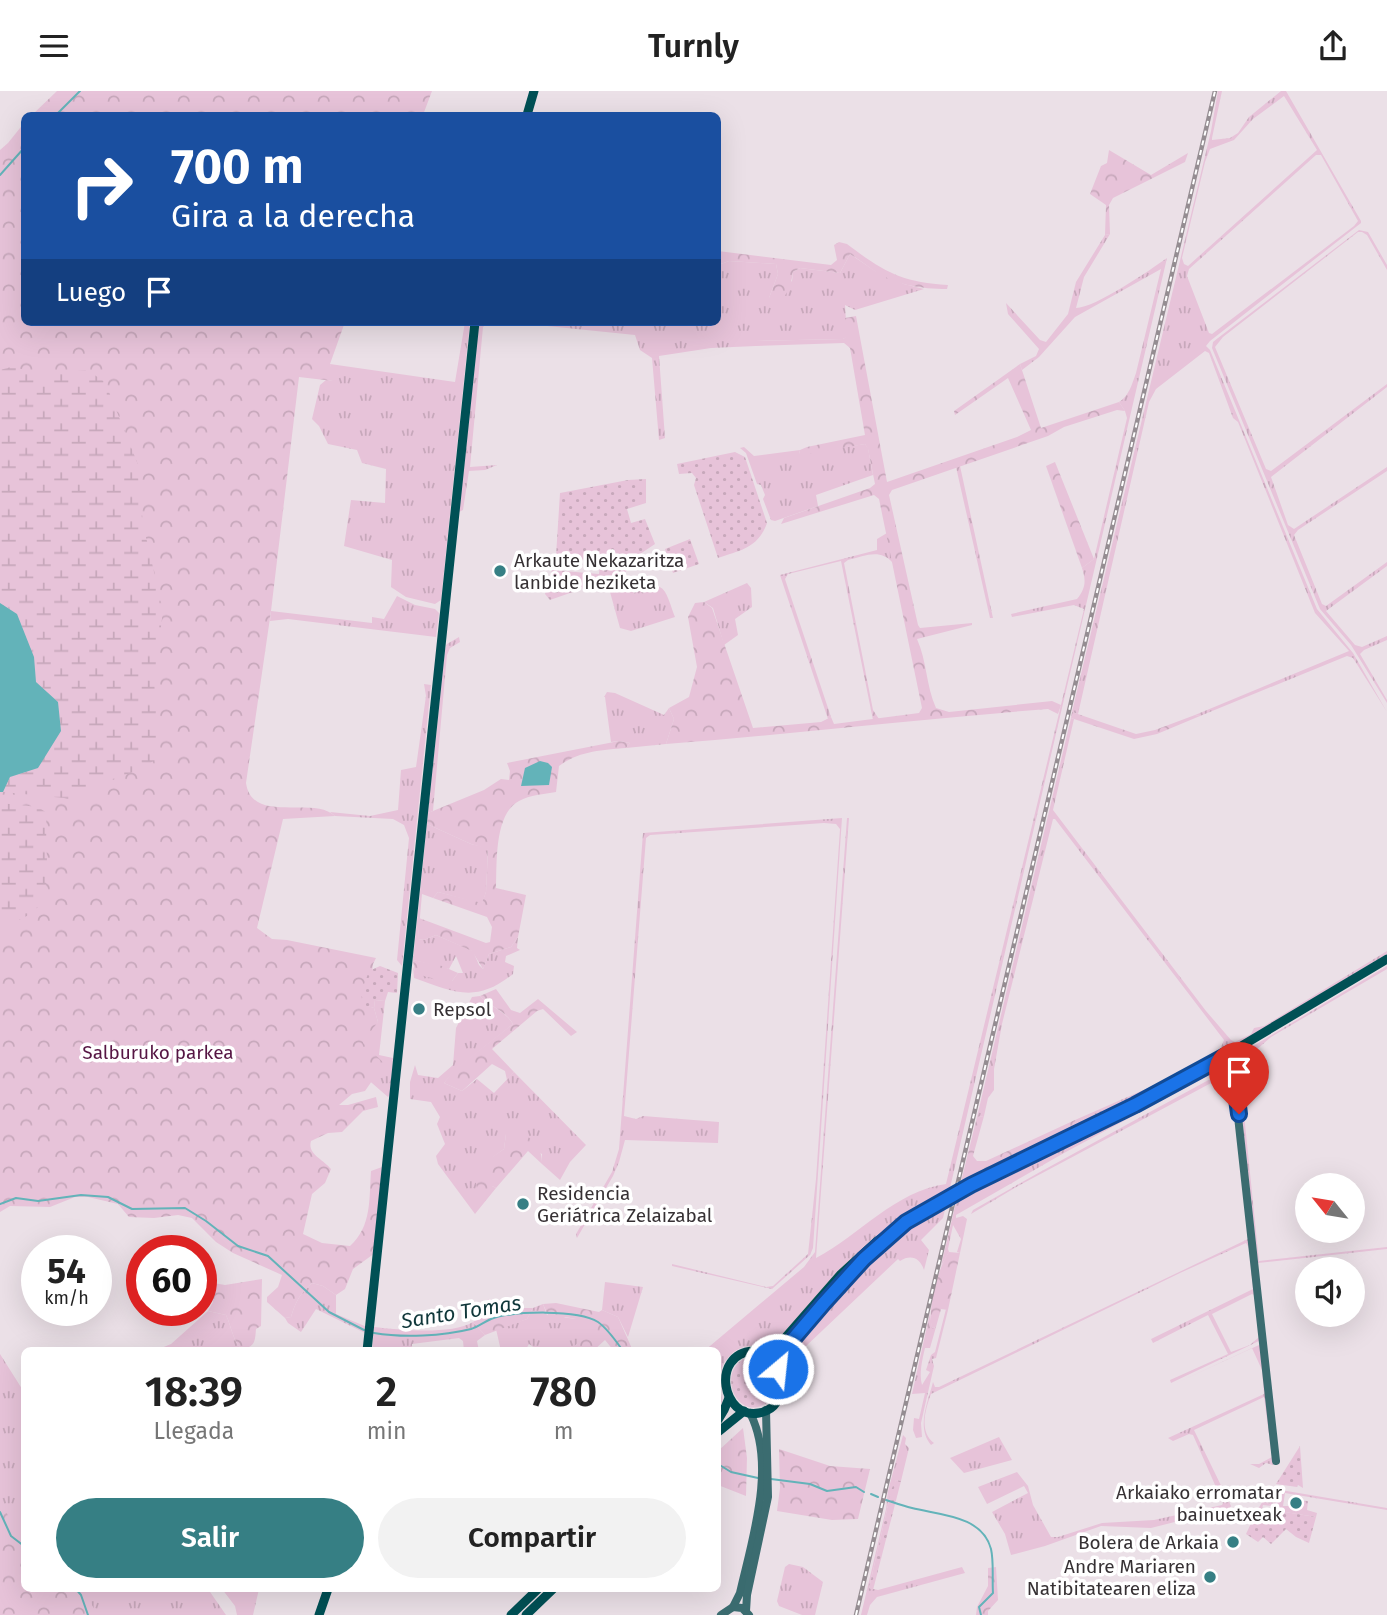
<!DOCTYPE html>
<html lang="es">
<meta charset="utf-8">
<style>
:root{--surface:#fff;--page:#f2f2f2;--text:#222;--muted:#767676;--accent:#367f84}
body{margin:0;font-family:"Fira Sans",sans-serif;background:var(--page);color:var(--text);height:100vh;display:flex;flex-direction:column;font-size:26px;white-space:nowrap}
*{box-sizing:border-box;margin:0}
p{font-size:23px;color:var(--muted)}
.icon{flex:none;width:38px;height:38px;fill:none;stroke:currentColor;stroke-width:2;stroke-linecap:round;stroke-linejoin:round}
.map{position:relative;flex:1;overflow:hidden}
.drawer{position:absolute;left:21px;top:1256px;width:700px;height:245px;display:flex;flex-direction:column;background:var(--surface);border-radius:10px;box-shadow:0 7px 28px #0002}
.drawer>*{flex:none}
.hud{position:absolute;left:21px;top:21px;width:700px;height:214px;border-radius:10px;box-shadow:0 7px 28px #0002;background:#1a4fa0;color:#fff;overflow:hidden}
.needle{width:46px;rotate:300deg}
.fabs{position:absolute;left:1295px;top:1082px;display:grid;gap:14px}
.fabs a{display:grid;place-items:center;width:70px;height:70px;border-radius:50%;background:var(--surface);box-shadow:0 7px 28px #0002;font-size:35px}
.speed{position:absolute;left:21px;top:1144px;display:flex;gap:14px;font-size:35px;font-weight:700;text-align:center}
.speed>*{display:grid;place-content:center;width:91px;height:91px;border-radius:50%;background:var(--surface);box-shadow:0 7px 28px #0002;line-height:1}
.speed small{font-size:18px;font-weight:400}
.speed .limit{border:10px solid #d22;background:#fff;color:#111}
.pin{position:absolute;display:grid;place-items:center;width:60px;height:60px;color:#fff;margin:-72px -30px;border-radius:50% 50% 50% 0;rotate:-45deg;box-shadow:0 0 7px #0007}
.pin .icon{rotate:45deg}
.me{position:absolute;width:77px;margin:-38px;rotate:28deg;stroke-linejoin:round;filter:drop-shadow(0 0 5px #0008)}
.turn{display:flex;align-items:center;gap:24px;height:147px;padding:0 35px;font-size:32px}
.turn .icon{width:91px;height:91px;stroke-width:2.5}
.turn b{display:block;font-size:49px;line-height:60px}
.then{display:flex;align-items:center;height:66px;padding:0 35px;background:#0003;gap:14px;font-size:26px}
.eta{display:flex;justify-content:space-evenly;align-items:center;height:119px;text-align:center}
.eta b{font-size:42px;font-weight:600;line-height:49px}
.action{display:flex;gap:14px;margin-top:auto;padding:14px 35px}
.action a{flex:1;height:80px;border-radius:42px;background:var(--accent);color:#fff;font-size:28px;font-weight:600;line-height:80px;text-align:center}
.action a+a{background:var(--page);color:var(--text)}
header{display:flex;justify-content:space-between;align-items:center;height:91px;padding:0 35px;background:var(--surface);font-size:32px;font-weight:600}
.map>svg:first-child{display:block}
</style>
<header><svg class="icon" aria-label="menu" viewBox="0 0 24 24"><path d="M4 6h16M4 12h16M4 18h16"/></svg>Turnly<svg class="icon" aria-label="share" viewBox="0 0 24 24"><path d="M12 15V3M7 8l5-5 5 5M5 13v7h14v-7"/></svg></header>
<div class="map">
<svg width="1387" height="1524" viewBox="0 0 1387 1524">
<defs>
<pattern id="grass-tufts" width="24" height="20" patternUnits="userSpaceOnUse" patternTransform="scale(1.75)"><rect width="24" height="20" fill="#e7c3d9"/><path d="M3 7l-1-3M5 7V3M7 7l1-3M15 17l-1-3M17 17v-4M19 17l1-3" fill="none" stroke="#c7a8bb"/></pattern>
<pattern id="forest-crowns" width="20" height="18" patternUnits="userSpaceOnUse" patternTransform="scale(1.75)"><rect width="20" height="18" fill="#e7c3d9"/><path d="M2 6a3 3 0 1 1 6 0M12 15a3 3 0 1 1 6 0" fill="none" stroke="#c7a8bb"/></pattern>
<pattern id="wetland-marsh" width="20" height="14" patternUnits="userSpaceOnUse" patternTransform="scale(1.75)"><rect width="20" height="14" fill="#e7c3d9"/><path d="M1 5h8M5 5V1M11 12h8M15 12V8" fill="none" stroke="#c7a8bb"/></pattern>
<pattern id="garden-dots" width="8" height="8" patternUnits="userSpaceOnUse" patternTransform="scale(1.75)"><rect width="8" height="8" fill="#e7c3d9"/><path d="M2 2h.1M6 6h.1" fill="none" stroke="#c7a8bb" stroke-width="1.8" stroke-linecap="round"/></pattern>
</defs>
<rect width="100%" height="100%" fill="#ebe0e7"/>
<!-- grass -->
<g fill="url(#grass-tufts)" fill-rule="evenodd">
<path d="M1218,0H1222L1212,47V49L1230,47L1238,42L1249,26L1281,0H1286L1361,130V132L1210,250L1206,255L1210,259L1317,518L1353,562L1387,621L1353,567L1347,565L1200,625L1195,624L1349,560L1315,522L1238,331L1233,327L1209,262L1205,260L1156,298L1149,311L1078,623L1072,621L1211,40ZM1284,5L1317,59L1188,175L1184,173L1182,167L1205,71L1210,58L1234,49L1253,28ZM1316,64H1321L1358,130L1354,135L1212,243L1209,242L1187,185L1189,178Z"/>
<polygon points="1359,139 1368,141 1387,174 1387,179 1367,144 1362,141 1358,141 1223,246 1215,256 1266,378 1271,380 1387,293 1387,296 1271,386 1288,434 1294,438 1387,376 1387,380 1298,439 1294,444 1322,513 1326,515 1387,471 1387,475 1326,520 1355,554 1362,556 1387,545 1387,549 1364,559 1360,563 1387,609 1387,612 1351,554 1320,518 1212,257 1213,251 1218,247"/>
<path d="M1110,143L1084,186L1076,217C1095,217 1150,179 1167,167L943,1127L921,1149L929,1159L924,1179C920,1167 911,1163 900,1170L898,1168L805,1256L793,1272L795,1275L787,1285L784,1275L787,1259C834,1207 878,1145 942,1115L943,1103L884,1141L777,1251C766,1256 761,1254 750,1255C731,1256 717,1276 720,1294C720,1300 722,1305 722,1311L718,1319V1260H704L804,1176L815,1161L847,727H849L816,1167C860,1144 895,1100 946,1093L1084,518L1074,514L1012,526L1011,523L1077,508C1086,497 1086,489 1082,477L1094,468L1127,327L1125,320L1119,311C1129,305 1132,293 1136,282L1161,178L1075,226L1039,266L1022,279L1020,273L1036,265L1039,258L1008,223L1006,212L1040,249L1046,251L1068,223L1076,191L1105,144Z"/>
<polygon points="850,163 875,180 904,193 924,198 855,219 845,214 847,246 843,248 756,250 756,255 711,257 659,265 665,347 659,349 652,267 640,259 635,244 508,231 718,231 718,174 729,170 776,173 778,183 769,207 792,190 793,181 800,177 840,182"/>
<polygon points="465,231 470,231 441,509 435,513 406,506 391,496 392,469 344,455 351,409 385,412 386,378 362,372 357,359 328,353 319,335 312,328 320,294 326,289 333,290 330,273 455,291"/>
<polygon points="479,231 489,231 483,236 470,376 497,374 485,379 469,380 463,419 459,421"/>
<polygon points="865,353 868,357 873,384 816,404 818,415 775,430 771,429 763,408 765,404 761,394 757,393 746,362 740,357 744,356 754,365 800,359 799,363"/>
<polygon points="960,375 993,527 990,527 956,376"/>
<path d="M887,442L893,472C880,457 865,465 848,469L844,472L873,619L879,628L873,629L841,470L788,483L785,488L831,626L828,628L780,484L877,459V448Z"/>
<path d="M629,489C666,498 662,488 675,526L631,540L620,537L610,501L621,490Z"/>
<polygon points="747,492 751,497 752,516 735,528 738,544 724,554 713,517 704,511"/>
<polygon points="397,505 415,514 435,518 439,522 436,546 288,528 270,530 271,520 372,532 372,526 384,528"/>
<polygon points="459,546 460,551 450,557 447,564 433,720 428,722 445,559 447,553"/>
<polygon points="424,593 431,594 402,875 397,869 409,747 404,734 393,728 335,725 330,721 370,725 398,719 401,679 416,676 426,605"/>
<polygon points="607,601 615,602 664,624 669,617 674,628 666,653 626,657 630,652 619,650 611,651 605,606 604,606"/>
<polygon points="1071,627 1074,628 1053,719 1206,920 1231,949 1235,951 1251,943 1254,937 1264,935 1387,860 1387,863 1234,955 1221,956 1224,949 1055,728 1053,728 1002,933 994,978 994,999 988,1007 984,1025 977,1026"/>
<polygon points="842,727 813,1157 810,1164 772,1198 672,1175 672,1173 766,1196 773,1195 808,1163 816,1088 840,738 836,733 824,732 650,744 646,747 624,1025 636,1028 643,1025 719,1031 718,1052 625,1049 619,1071 613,1085 577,1147 576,1143 612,1081 619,1058 643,742"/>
<path d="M427,733L471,753L488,757L486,801L482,813L438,801L433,807L422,803L418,848L424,849L436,844L473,860L479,874L483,878L489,863L511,856L518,846L517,857L520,859L506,865L505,871L514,875L513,883C476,913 454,901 414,887L413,876L416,882L452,890L458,882H463L456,865L449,878L413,869Z"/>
<polygon points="1387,875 1387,878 1271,946 1239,974 1259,1170 1387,1156 1387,1158 1258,1172 1236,972 1238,964"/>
<path d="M480,905C491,916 505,920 513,933L455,979L444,992L462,1000L477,988L494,1002L514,981L586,1054L570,1071L560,1089L542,1073V1063L506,1043L504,1058L493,1066L492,1095L496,1097L475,1123L438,1073L436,1065L445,1053L437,1033L440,1026L431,1011L410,1008V991L415,974L418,984L438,987L453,974L456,937L472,906Z"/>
<polygon points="375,909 385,910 379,964 393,967 390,1003 388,1006 342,966 353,944 378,931 374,917"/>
<polygon points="1220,959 1225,959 1176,988 1078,1036 1075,1029 1157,993"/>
<polygon points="1222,973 1226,975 1064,1062 956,1124 956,1127 963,1125 967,1128 960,1162 957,1161 961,1148 953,1134 948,1158 949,1161 941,1175 957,1107 1120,1027"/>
<path d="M1225,980L1232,981L1233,987L1261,1249L1171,1292L1170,1289L1228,1263L1208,1224L1153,1252L1151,1248L1253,1198L1249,1157L1246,1152L1180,1182L931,1303C925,1319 919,1341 934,1352L931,1354C916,1336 928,1311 933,1291L935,1296H939L1248,1148L1233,997L1228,983L1018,1095L971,1123L973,1119L1040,1081ZM1252,1203L1254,1204L1259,1246L1250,1254L1231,1261L1212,1223Z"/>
<polygon points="605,1191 643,1196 628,1246 618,1226 602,1219"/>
<path d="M312,1192L323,1195L336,1204V1223L367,1236L365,1242L316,1218L301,1241L288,1232L285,1227L291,1226C295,1212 300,1202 312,1192Z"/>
<polygon points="543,1213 547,1224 576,1228 584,1246 570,1260 539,1260 529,1253 525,1260 501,1260 496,1238 527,1228 533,1217"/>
<path d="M946,1218L948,1219L936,1267L932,1268L934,1275L921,1332L922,1346L916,1347L913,1339L914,1327L919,1328L925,1302L912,1303L930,1222L932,1237L936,1236L930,1257H925C922,1270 919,1282 922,1294L930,1281L926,1279L931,1264L935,1261Z"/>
<path d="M208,1220L226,1224C232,1237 232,1248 242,1259L154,1260L171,1253Z"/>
<path d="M473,1231L485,1244L477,1250L479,1260H464L463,1250L459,1247L412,1253V1260H372L374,1236C399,1239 452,1244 473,1231Z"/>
<polygon points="1259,1254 1262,1255 1273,1374 1266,1372 1259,1377 1250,1373 1259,1373 1272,1366 1264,1306 1194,1339 1231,1415 1230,1417 1151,1437 1101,1435 1045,1455 1011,1464 1005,1443 992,1421 1028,1402 1024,1395 987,1413 978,1396 1017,1381 1028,1395 1033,1414 1051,1446 1058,1446 1102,1432 1154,1429 1222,1414 1223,1412 1193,1344 1189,1343 1173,1350 1168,1347 1264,1303 1262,1279 1252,1257 1170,1295"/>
<polygon points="0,1263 24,1301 24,1498 208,1498 226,1524 0,1524"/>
<polygon points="903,1344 906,1347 905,1353 909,1357 901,1390 896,1389 889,1410 869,1497 878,1499 962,1476 965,1482 877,1506 870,1514 867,1524 861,1524 886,1418 888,1400"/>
<polygon points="999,1346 1012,1369 964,1382 950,1367"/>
<polygon points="1275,1398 1387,1417 1387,1419 1285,1402 1283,1415 1288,1415 1289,1409 1308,1410 1307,1419 1317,1422 1316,1426 1285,1421 1263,1410 1268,1407 1266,1405"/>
<polygon points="789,1473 803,1476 823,1491 815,1524 802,1524 779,1515 777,1510 785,1476"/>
<polygon points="222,1498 259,1498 253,1524 237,1524 235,1515"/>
</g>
<!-- forest -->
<g fill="url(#forest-crowns)">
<polygon points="57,0 432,0 423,24 32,24"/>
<path d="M24,32V231H345L330,273L332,279L339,288L333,290L299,286L271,520L246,692C252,734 314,704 335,725L283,728L257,837L272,848L287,849L376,867L373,873L368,915L374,917L378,931L371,940L364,942L363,952L388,976L374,987L365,1000L352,1003L339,1014H348L376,1006L378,1016L363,1020L342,1041L328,1042L311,1050C307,1063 323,1068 331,1078L325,1092L312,1103L303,1143L322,1152L350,1155C372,1135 369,1108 371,1080L382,1076L375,1162L353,1178L345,1198L336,1204L323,1195L312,1192C300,1202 295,1212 291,1226L285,1227L267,1211V1206L278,1196L282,1184L233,1162L216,1151L192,1127L178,1124L154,1127L129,1126L118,1113L88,1106H75L50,1116L10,1115L0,1121V59L8,52Z"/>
<polygon points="1109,59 1151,84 1188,62 1185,71 1113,107 1109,114 1110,143 1105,144 1106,114 1090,103 1101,75 1107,72"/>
<path d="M839,151L847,153C884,181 901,191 948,194L947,198C921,198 895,194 873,179C865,173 858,168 850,163L840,182L800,177L793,181C791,195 787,207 774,214L769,207L778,183L776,173L729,170L718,174V160L831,174L837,169L834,154Z"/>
<path d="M856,225L887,391L1017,346L1031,339L1008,287L955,324L954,320L1020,273L1041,337L1119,311L1125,320L1117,319L1064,336L1048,345L892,399L889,404L918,534L920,537L972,532V534L917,548C927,570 926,595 936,617L949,621L1052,610L1061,614L1058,623L1048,618C920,628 793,643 666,653L674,628L669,617L689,606L697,576L688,526L695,512L704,511L712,517L753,637L821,631L831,626L834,633L919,622L922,617L879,408L874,404L781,433L784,427L870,397L875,393L868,358L865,353L803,364L799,363L800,359L807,356L865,344L850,257L844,252L756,255V250L843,248L846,246L845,227Z"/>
<polygon points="1055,371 1094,468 1082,477 1046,375"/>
<polygon points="1072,621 1136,643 1155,639 1195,624 1200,625 1157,643 1134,648 1071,627"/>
<path d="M619,650L630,652L626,657C602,659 579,660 559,675L556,701C544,703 530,704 519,710C494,723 497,773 496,797L526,804L518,846L511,856L489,863L483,878L472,860L436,844L424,849L418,848L419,827L486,852L490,851L492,836L487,826L433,807L438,801L482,812L486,801L488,758L471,753L427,733L428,722L484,699L501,688L509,689L510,680L507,672Z"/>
<polygon points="413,869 442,875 458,882 452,890 445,892 415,882"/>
<path d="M496,898L511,919L520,922L538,908L577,941L571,945L543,918L537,920L492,958L514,981L507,989L505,980L492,973L462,1000L444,992L454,979L513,933C506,920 491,916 480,905Z"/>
<polygon points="984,1025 973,1065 977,1070 986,1070 1075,1029 1078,1036 960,1095 977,1026"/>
<path d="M511,1035C527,1045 543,1052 542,1073L528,1060L496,1097L492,1095L484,1100L477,1097C471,1074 488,1070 504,1058L506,1043Z"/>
<path d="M949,1161L960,1162L948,1219L941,1218L936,1236L932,1237C927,1219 938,1176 949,1161Z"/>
<path d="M262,1188L261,1235L256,1238C255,1251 255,1255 242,1259C232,1248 232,1237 226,1224L208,1220L213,1211L206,1199L201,1196L202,1190L225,1194Z"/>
<polygon points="488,1208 520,1217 533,1217 527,1228 485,1244 473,1231 487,1222"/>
<polygon points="556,1212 599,1221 602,1219 618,1226 633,1260 614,1260 605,1249 593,1260 570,1260 583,1246 575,1235 576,1228 565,1226 558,1233 551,1231 543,1213"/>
<polygon points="743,1337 747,1367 746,1405 718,1394 718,1360"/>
<polygon points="779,1358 830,1375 870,1378 858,1428 832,1429 777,1420 780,1397"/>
<polygon points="0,1408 18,1445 24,1449 24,1498 83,1498 97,1523 102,1524 0,1524"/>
<polygon points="996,1476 998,1509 988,1520 988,1524 976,1524 977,1516 988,1495 988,1477"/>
</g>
<!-- wetland -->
<g fill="url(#wetland-marsh)">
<polygon points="11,276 47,283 87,279 105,291 137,371 143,433 163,520 154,589 159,666 145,676 100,694 77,711 64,707 3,701 10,686 38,677 58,611 36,591 34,566 17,523 0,512 0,279"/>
<path d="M0,712L38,716L47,722C43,747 55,802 35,819C27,827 10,832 0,837Z"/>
</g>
<!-- garden -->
<g fill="url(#garden-dots)">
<path d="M735,361L745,366L767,432C758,457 741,459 718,467L694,394L696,387L692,382L679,383L677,373Z"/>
<polygon points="646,388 646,412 627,418 631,432 645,428 655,453 637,465 624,483 550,509 545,503 552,479 599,483 600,471 556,465 560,402 628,389"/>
<polygon points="690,448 699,473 673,482 665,458"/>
<polygon points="380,875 398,882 397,902 388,901 385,910 375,909 374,917 363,914 361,902 369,880"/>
<path d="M751,1265C767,1267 777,1280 775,1296C774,1304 770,1311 763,1314C735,1329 714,1275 751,1265Z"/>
<polygon points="1300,1355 1303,1397 1298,1394 1297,1396 1276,1393"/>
<polygon points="896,1389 901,1390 873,1499 869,1497 892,1397"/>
<polygon points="1263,1410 1285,1421 1316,1426 1309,1452 1296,1446 1286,1438 1271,1453 1263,1446 1258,1451 1246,1443 1254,1426 1268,1429 1272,1415 1263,1414 1261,1422 1256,1421"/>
</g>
<!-- water -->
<g fill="#63b3b9">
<polygon points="0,512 17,523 34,566 36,591 58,611 61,640 38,677 10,686 3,701 0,701"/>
<polygon points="540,670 548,672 552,676 549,694 521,695 525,677"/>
</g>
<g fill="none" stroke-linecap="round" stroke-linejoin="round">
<!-- stream -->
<g stroke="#63b3b9" stroke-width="2">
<polyline points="56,24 80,0"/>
<polyline points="0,84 24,57"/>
<polyline points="0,1113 16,1107 38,1110 81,1104 108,1106 132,1118 185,1117 206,1130 238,1155 268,1165 329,1221 364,1239"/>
<path d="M374,1242C403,1247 443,1245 471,1238C478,1236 484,1231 491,1228C513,1220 578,1218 598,1231C608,1238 616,1250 623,1260"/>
<polyline points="718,1373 731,1381 758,1387"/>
<polyline points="771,1388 810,1393 827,1400 856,1396 864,1401"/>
<polyline points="871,1403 878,1406"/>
<path d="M886,1409C895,1412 903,1415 912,1417C939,1424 982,1424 991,1458C994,1471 992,1488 993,1502L979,1516L981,1524"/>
<polyline points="0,1421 11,1445 24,1455"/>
<polyline points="76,1498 81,1504 88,1524"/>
</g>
<!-- secondary -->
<g stroke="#3b6c70" stroke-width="8">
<polyline points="1231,962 1276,1370"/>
<path d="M733,1516L740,1502C752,1449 777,1374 750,1322"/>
<polyline points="746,1520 747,1504 768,1406 766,1319"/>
<polyline points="721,1524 733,1516 742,1517 749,1524"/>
</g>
<!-- primary -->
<g stroke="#005055" stroke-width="9">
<polyline points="527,24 534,0"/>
<polyline points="971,1094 1191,985 1387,868"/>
<polyline points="367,1260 475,231"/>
<path d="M753,1260C785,1266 793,1316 759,1322C722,1329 710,1263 753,1260Z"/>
<polyline points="761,1262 778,1255 841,1183 877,1150 941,1110"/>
<polyline points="778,1278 786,1257 863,1169"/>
<polyline points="718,1329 724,1319 729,1307"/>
<polyline points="718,1341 744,1320"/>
<polyline points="319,1524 328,1498"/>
<polyline points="511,1524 538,1498"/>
<polyline points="526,1524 553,1498"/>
</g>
<defs>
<polyline id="rail" points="856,1524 1215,0"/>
</defs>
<!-- rail casing -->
<use href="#rail" stroke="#958d92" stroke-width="4.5"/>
<!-- rail -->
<use href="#rail" stroke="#fff" stroke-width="2" stroke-dasharray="5" stroke-linecap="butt"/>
<!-- primary-bridge -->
<polyline stroke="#005055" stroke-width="9" points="941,1110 971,1094"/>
</g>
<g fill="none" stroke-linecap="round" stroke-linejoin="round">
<defs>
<polyline id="route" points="778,1278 783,1260 824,1212 864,1168 906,1131 971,1094 1135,1014 1231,962 1239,1023"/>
</defs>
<!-- route casing -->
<use href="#route" stroke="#114b97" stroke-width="18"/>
<!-- route -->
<use href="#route" stroke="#1a73e8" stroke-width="12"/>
</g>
<!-- markers -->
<g fill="#367f84" stroke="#fff" stroke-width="2.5">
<circle cx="500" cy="480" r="7"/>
<circle cx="419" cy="918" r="7"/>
<circle cx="523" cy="1113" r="7"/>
<circle cx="1296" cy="1412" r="7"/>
<circle cx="1233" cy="1451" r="7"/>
<circle cx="1210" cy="1486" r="7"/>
</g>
<g text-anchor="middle" stroke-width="7" stroke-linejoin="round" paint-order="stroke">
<!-- poi labels -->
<g font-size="19" fill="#363134" stroke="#fff" text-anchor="start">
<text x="514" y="476">Arkaute Nekazaritza<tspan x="514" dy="22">lanbide heziketa</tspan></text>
<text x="433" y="925">Repsol</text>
<text x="537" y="1109">Residencia<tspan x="537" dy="22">Geriátrica Zelaizabal</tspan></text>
<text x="1282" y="1408" text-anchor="end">Arkaiako erromatar<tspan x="1282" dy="22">bainuetxeak</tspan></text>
<text x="1219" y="1458" text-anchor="end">Bolera de Arkaia</text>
<text x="1196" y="1482" text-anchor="end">Andre Mariaren<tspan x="1196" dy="22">Natibitatearen eliza</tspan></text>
</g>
<!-- park labels -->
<g font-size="19" fill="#561644" stroke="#fff">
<text x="158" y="968">Salburuko parkea</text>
</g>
<!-- water labels -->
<g font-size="21" font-style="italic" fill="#10373a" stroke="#fff">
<text transform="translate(461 1221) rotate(-9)" y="7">Santo Tomas</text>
</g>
</g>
</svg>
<div class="fabs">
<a><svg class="needle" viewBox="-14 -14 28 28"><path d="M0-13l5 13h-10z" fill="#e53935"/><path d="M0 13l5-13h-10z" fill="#767676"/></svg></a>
<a><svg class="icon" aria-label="sound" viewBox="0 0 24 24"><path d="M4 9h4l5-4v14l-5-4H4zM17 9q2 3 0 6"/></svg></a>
</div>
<div class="speed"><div>54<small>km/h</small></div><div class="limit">60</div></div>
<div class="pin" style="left:1239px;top:1023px;background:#d93025"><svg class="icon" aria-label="arrive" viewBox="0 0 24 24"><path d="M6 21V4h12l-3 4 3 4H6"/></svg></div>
<svg class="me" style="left:778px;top:1278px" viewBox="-20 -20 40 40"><circle r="17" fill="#1a73e8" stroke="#fff" stroke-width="3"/><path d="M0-11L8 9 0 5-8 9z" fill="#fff"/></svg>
<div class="hud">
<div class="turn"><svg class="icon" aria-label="right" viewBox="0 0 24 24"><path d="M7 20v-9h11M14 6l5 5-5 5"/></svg><div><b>700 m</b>Gira a la derecha</div></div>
<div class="then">Luego<svg class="icon" aria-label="arrive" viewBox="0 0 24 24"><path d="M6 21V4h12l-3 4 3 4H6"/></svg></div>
</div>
<section class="drawer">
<div class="eta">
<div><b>18:39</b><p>Llegada</p></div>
<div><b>2</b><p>min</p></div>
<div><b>780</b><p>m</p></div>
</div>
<div class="action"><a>Salir</a><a>Compartir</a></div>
</section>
</div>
